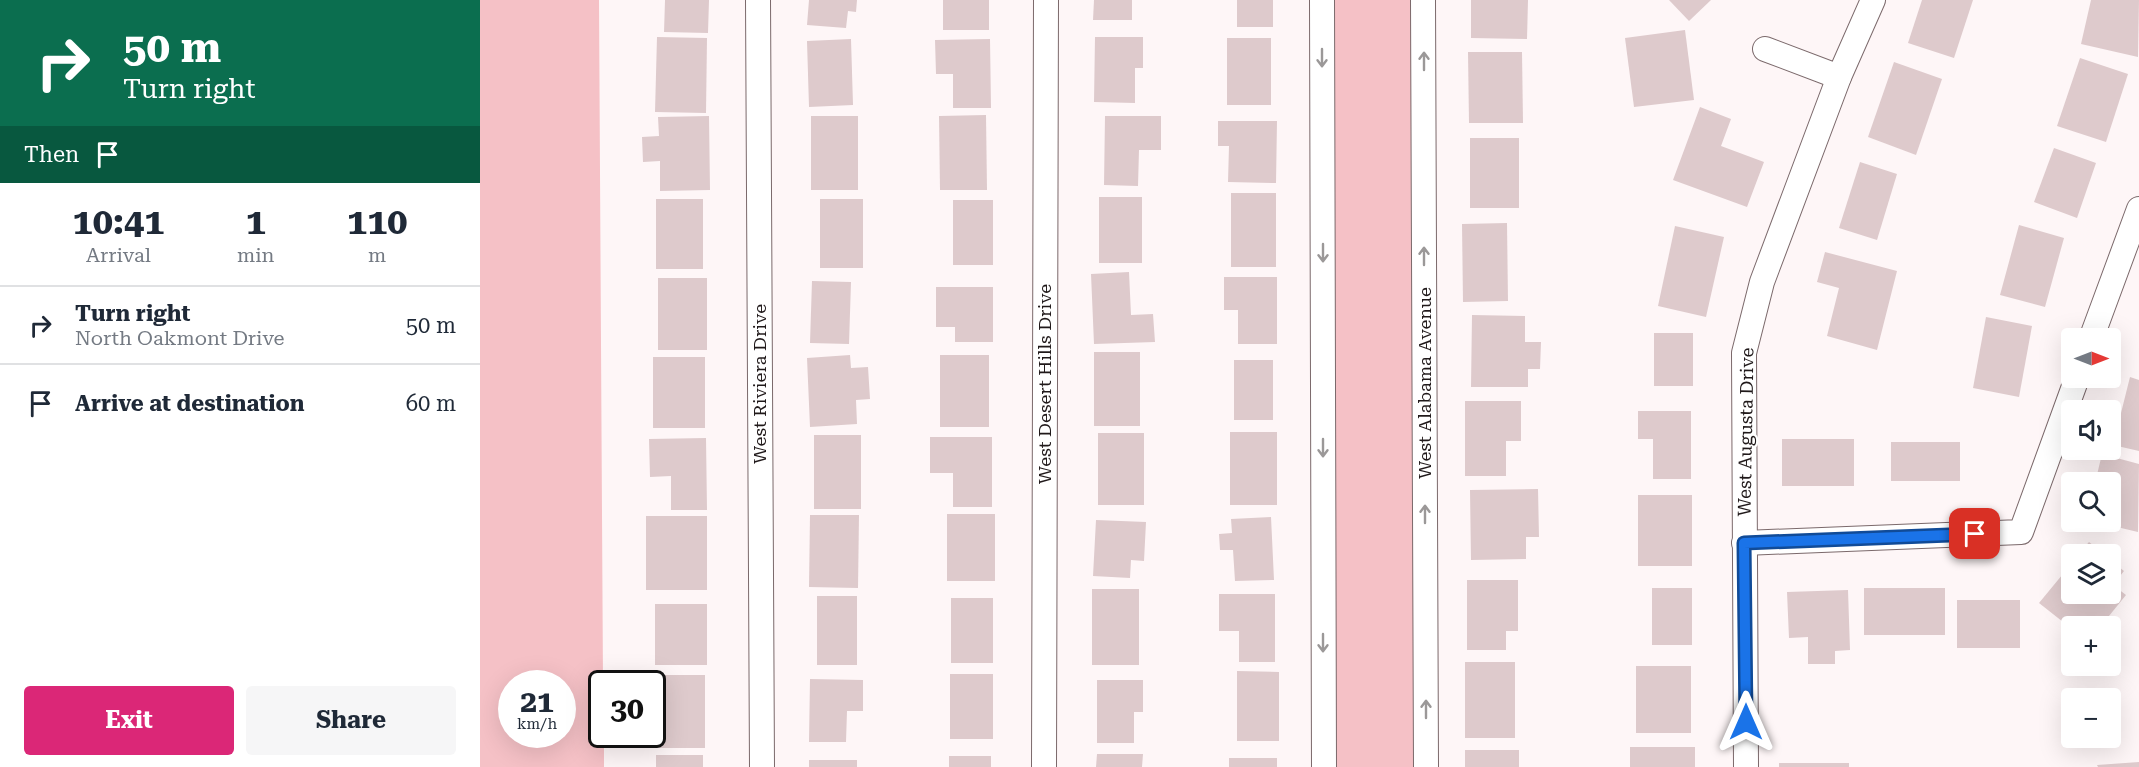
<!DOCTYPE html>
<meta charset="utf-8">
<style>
:root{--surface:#fff;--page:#f6f6f7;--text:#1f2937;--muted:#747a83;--line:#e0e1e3;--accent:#db2777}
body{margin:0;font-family:"Roboto Serif",serif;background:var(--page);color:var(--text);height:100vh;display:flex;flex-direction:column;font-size:22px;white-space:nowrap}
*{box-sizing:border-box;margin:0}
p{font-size:20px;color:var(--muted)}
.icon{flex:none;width:33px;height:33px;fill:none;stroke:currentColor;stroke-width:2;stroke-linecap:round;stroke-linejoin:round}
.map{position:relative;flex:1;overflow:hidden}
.drawer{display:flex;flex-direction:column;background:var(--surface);width:480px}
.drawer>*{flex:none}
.hud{background:#0b6e4f;color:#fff;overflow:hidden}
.needle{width:39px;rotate:90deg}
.tools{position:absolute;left:1581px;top:328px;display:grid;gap:12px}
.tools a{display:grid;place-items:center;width:60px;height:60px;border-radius:6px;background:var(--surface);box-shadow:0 6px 24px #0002;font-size:30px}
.speed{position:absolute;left:18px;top:670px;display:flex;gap:12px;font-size:30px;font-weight:700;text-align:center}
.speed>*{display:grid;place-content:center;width:78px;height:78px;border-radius:50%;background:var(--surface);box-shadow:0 6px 24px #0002;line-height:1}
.speed small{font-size:15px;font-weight:400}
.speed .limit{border:3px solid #111;border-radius:9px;background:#fff;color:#111}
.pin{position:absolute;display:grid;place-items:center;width:51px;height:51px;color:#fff;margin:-26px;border-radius:12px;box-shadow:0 3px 9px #0006}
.me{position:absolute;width:66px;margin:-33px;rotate:0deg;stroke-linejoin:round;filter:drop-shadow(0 0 4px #0008)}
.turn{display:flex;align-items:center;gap:21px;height:126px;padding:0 24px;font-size:27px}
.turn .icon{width:78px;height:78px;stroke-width:2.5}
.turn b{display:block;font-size:42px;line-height:51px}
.then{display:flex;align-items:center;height:57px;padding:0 24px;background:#0003;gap:12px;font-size:22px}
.eta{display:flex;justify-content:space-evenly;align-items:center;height:102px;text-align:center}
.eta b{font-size:36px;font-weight:700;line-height:42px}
.action{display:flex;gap:12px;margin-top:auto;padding:12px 24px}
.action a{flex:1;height:69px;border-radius:6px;background:var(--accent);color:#fff;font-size:24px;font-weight:700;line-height:69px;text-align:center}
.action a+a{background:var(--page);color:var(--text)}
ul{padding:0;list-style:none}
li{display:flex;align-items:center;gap:18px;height:78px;padding:0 24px;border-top:2px solid var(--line)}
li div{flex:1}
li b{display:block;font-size:22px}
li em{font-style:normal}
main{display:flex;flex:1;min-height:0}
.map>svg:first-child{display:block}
</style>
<main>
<section class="drawer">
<div class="hud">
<div class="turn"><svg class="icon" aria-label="right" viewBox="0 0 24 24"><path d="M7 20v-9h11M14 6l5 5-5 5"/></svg><div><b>50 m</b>Turn right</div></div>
<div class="then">Then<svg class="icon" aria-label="arrive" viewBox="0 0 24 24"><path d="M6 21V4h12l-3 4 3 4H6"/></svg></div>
</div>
<div class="eta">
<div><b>10:41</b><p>Arrival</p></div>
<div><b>1</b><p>min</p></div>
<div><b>110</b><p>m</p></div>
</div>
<ul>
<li><svg class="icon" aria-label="right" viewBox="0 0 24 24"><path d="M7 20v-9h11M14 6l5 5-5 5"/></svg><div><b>Turn right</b><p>North Oakmont Drive</p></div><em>50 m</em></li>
<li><svg class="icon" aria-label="arrive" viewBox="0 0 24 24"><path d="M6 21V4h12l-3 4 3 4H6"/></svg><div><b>Arrive at destination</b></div><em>60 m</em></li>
</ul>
<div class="action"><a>Exit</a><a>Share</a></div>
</section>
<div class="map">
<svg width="1659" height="767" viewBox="0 0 1659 767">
<rect width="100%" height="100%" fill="#fef6f7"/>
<!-- green -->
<g fill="#f5c1c6" fill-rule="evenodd">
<path d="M0,0H119L123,684H122V735H124V767H0ZM32,684H82V735H32Z"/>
<polygon points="855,0 933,0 933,767 854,767"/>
</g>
<!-- building -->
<g fill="#decacc">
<polygon points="185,0 229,0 228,33 184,32"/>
<polygon points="329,0 377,0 376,12 368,11 366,28 327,25"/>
<rect x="463" y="0" width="46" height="30"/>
<polygon points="614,0 652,0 652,20 613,20"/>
<rect x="757" y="0" width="36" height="27"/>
<polygon points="991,0 1048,0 1047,39 991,38"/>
<polygon points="1189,0 1231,0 1209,21"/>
<polygon points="1442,0 1493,0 1474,58 1428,43"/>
<polygon points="1611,0 1659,0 1658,57 1601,44"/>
<polygon points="1205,30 1214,100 1154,107 1145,38"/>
<polygon points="177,37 227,38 226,113 175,112"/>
<polygon points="615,37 663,37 663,68 655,68 655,103 614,102"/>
<rect x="747" y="38" width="44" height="67"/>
<polygon points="371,39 373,105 329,107 327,41"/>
<polygon points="510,39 511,108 473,108 473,74 456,74 455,40"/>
<polygon points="988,52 1042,52 1043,123 989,123"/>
<polygon points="1600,58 1648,74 1626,142 1577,126"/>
<polygon points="1414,62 1462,79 1436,155 1388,137"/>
<polygon points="1220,107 1251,119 1241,146 1284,162 1267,207 1193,180"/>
<polygon points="506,115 507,190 460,190 459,116"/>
<polygon points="229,116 230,190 180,191 180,161 163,162 162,137 179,136 178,117"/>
<rect x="331" y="116" width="47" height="74"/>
<polygon points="625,116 681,116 681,150 659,150 658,186 624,185"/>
<polygon points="738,121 797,121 796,183 748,182 749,146 738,146"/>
<rect x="990" y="138" width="49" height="70"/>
<polygon points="1574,148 1616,163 1597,218 1554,202"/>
<polygon points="1380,162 1417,174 1397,240 1359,228"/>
<rect x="751" y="193" width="45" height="74"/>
<rect x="619" y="197" width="43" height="66"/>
<rect x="176" y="199" width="47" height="70"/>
<rect x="340" y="199" width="43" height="69"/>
<rect x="473" y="200" width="40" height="65"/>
<polygon points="1027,223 1028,301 983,302 982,224"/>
<polygon points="1539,225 1584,238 1565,307 1520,295"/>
<polygon points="1195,226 1244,237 1226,317 1178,306"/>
<polygon points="1345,252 1417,271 1397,350 1347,336 1359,288 1337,282"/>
<polygon points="649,272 651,315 673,314 675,342 614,344 611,274"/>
<polygon points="744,277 797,277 797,344 758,344 758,310 744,310"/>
<rect x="178" y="278" width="49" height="72"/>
<polygon points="332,281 371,282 369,344 330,343"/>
<polygon points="456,287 513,287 513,342 475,342 475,327 456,327"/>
<polygon points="992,315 1045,316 1045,342 1061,342 1060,369 1048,369 1048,387 991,387"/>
<polygon points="1506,317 1552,326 1539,397 1493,388"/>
<rect x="1174" y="333" width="39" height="53"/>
<rect x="614" y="352" width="46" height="74"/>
<polygon points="370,355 371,368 388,367 390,399 376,400 377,424 330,427 327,358"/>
<rect x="460" y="355" width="49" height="72"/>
<rect x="173" y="357" width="52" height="71"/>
<rect x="754" y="360" width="39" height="60"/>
<polygon points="1650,377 1659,380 1659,451 1633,445"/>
<polygon points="985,401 1041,401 1041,441 1026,441 1026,476 985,476"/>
<polygon points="1158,411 1211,411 1211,479 1173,479 1173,439 1158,439"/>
<rect x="750" y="432" width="47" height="73"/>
<rect x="618" y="433" width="46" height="72"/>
<rect x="334" y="435" width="47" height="74"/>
<polygon points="450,437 512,437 512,507 473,507 473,473 450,473"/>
<polygon points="226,438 227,510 191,510 191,476 170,477 169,439"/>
<rect x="1302" y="439" width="72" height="47"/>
<rect x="1411" y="442" width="69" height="39"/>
<polygon points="1622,454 1659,464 1658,532 1620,523 1630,522 1630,483 1615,483"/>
<polygon points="1058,489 1059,537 1046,537 1046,559 991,560 990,490"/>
<rect x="1158" y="495" width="54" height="71"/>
<rect x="467" y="514" width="48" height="67"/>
<polygon points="330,515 379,515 378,588 329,587"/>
<rect x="166" y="516" width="61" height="74"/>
<polygon points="791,517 794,580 755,581 753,550 740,550 739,534 752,533 751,519"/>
<polygon points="616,520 666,522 664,561 651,560 650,578 613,576"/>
<polygon points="1609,542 1625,555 1598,555"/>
<polygon points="1630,560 1644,571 1633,585 1646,595 1620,627 1615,627 1604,618 1597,627 1592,627 1592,629 1559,603 1592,563 1592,594 1630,594"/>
<polygon points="987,580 1038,580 1038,631 1026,631 1026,650 987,650"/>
<rect x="1172" y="588" width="40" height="57"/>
<rect x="1384" y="588" width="81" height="47"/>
<rect x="612" y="589" width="47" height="76"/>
<polygon points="1368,590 1370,650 1355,651 1355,664 1328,664 1328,637 1309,638 1307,592"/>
<polygon points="739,594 795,594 795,662 759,662 759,631 739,631"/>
<rect x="337" y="596" width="40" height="69"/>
<rect x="471" y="598" width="42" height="65"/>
<rect x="1477" y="600" width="63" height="48"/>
<rect x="175" y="604" width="52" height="61"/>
<rect x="985" y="662" width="50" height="76"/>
<rect x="1156" y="666" width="55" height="67"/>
<polygon points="757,671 799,672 799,741 757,741"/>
<rect x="470" y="674" width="43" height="65"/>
<rect x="174" y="675" width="51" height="73"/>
<polygon points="330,679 383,680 383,711 367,711 366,742 329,742"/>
<polygon points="617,680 663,680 663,712 654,712 654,743 617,743"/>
<rect x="1150" y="747" width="65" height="20"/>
<rect x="985" y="750" width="54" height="17"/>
<polygon points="617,754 663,754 662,767 616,767"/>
<rect x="176" y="755" width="47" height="12"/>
<rect x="469" y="756" width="42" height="11"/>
<rect x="749" y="758" width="48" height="9"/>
<rect x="329" y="760" width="48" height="7"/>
<polygon points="1659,762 1659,767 1618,767 1617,765"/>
<rect x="1299" y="763" width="70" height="4"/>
</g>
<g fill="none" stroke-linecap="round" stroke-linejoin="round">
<defs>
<g id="minor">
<polyline points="278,0 282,767"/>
<polyline points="842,0 844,767"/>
<polyline points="943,0 946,767"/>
<polyline points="1285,49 1359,77"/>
<polyline points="1611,339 1659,209"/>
<polyline points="1264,543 1541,532 1597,378"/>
<polyline points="564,767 566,0"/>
<polyline points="1266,767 1264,353 1282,282 1359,77 1393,0"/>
</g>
</defs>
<!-- minor casing -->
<use href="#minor" stroke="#7b696b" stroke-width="26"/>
<!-- minor -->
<use href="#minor" stroke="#fff" stroke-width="24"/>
</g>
<!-- one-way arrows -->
<defs><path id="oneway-shaft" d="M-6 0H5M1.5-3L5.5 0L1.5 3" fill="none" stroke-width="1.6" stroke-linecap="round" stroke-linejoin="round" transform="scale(1.5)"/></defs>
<g stroke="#9b9898">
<use href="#oneway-shaft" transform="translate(842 58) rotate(90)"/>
<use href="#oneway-shaft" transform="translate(944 61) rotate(-90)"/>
<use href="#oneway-shaft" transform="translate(843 253) rotate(90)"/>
<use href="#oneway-shaft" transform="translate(944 256) rotate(-90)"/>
<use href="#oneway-shaft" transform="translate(843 448) rotate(90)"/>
<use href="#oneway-shaft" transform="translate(945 514) rotate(-90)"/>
<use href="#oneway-shaft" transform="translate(843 643) rotate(90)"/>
<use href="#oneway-shaft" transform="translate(946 709) rotate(-90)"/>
</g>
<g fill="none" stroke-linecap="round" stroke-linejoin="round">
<defs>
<polyline id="route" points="1266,722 1264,543 1495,534"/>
</defs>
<!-- route casing -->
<use href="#route" stroke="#114b97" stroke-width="15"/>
<!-- route -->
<use href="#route" stroke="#1a73e8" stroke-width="10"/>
</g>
<g text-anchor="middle" stroke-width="4.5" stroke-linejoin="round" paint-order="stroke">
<!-- street labels -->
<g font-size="18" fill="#20191a" stroke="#fff">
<text transform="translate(945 383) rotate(-90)" y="6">West Alabama Avenue</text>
<text transform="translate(280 384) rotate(-90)" y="6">West Riviera Drive</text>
<text transform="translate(565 384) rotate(-90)" y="6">West Desert Hills Drive</text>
<text transform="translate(1266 432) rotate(-89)" y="6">West Augusta Drive</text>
</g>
</g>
</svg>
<div class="tools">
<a><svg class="needle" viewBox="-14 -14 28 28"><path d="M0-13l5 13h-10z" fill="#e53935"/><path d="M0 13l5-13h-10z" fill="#747a83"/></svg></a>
<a><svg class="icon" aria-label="sound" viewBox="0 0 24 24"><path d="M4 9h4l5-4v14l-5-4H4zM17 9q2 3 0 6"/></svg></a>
<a><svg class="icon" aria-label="search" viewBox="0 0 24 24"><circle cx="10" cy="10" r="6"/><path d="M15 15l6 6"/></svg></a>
<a><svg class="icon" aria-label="layers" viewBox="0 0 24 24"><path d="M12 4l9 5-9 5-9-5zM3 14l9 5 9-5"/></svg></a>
<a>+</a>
<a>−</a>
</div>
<div class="speed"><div>21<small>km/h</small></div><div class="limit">30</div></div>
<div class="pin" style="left:1495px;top:534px;background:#d93025"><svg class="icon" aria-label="arrive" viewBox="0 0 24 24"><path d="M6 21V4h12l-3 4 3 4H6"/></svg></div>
<svg class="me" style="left:1266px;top:722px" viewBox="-20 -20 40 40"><path d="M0-17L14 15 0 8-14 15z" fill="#1a73e8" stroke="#fff" stroke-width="4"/></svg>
</div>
</main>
